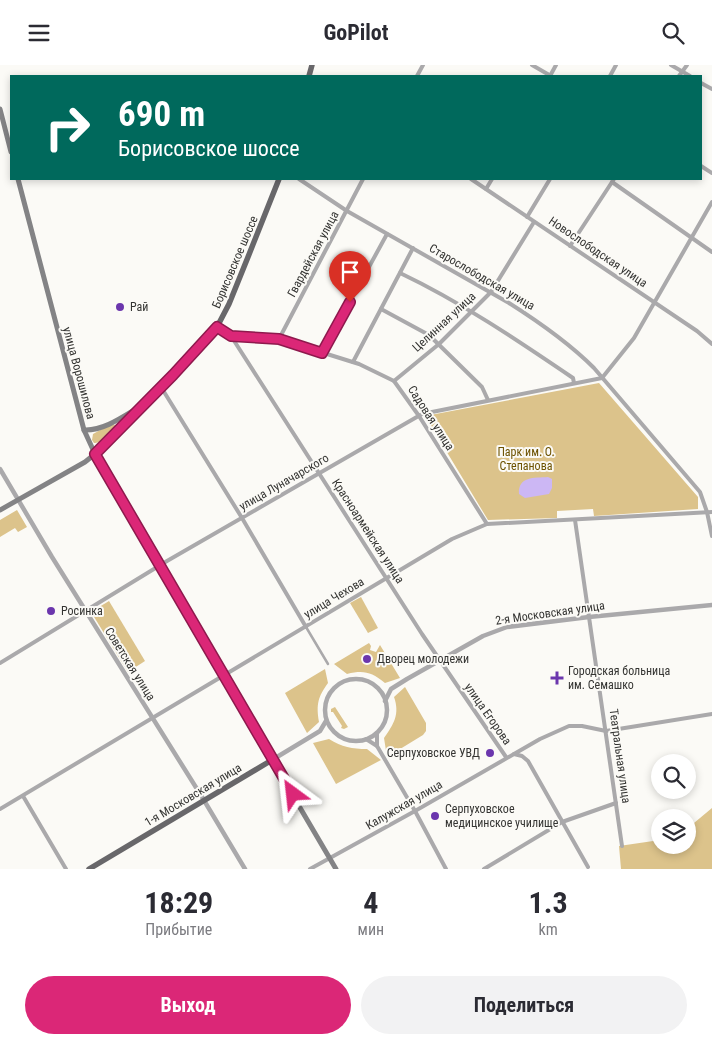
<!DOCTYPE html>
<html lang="ru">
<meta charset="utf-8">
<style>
:root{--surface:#fff;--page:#f2f2f3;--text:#2b2b33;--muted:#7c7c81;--accent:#db2777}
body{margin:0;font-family:"Roboto Condensed",sans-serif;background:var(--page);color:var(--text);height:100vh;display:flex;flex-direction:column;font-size:19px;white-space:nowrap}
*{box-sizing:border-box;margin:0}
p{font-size:16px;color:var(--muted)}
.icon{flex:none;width:28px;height:28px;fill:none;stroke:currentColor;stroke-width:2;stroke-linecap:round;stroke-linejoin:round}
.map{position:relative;height:804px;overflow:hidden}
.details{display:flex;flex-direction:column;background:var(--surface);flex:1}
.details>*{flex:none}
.top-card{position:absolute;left:10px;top:10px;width:692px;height:105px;border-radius:0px;box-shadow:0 2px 8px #0003;background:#00695c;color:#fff;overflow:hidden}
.fabs{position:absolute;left:651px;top:689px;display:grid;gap:10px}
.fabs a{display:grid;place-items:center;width:45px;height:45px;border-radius:50%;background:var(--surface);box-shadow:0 2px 8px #0003;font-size:25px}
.pin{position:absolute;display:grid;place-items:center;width:42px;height:42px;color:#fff;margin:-51px -21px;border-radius:50% 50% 50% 0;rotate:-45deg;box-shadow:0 0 5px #0007}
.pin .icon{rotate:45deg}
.me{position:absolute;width:55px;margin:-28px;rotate:330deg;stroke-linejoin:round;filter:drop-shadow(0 0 4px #0008)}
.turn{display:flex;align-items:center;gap:18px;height:105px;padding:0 25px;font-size:22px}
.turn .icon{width:65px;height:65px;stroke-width:2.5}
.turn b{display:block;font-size:35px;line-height:42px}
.eta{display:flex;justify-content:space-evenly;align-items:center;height:85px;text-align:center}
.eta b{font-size:30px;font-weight:700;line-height:35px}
.cta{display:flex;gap:10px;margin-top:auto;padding:10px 25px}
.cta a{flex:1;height:58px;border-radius:30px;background:var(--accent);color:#fff;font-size:20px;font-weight:700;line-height:58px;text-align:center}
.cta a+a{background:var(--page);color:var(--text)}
header{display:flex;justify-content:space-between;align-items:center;height:65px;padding:0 25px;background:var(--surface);font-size:22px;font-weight:700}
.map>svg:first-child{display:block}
</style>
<header><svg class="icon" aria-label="menu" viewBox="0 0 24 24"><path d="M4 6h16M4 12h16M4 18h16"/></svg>GoPilot<svg class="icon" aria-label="search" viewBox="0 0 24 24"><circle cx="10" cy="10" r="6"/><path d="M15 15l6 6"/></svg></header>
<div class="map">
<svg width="712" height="804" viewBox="0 0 712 804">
<rect width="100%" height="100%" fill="#fbfaf6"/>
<!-- green -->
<g fill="#dcc38b">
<polygon points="599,318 698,432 698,444 594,451 593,444 557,446 557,453 488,455 425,351"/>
<path d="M111,359L115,360C113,368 102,378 94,378L92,375L93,369Z"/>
<polygon points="17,445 27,462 18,467 15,463 0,472 0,455"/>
<polygon points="361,532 378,563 368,568 350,538"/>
<polygon points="109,536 145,596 128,607 91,547"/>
<path d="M369,578L371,581L370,585L376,587L380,580L400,613L385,618C371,607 364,605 347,609L334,599Z"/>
<path d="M325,604L328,618C318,632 316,639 319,657L307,668L285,628Z"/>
<path d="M405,622L426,658V666L423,670L387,692L384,673C394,659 400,649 394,632Z"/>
<polygon points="335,642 348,662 344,664 341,663 342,661 333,647 331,647 331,644"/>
<path d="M329,674C342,682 352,684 367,684L381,695L336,719L313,678Z"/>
<polygon points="712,743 712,804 621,804 619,781 660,775 660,780 688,780 688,763"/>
</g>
<!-- water -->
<path fill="#ccb7f4" d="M548,412L552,414V423L549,429L525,433L519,429C518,411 534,413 548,412Z"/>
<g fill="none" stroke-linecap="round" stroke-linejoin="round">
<!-- pedestrian -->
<polyline stroke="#aaa9ab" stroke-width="2.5" points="306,562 328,599"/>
<!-- minor -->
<g stroke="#aaa9ab" stroke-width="4">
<polyline points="532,0 551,11"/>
<polyline points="671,0 690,11"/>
<polyline points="417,11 423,0"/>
<polyline points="550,11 556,0"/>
<polyline points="610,11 616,0"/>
<polyline points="679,11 687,0"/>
<polyline points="701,18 712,24"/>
<polyline points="701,101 712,108"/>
<path d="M299,114L347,146L509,238C539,257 569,278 594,303L700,427L707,447L712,471"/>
<polyline points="471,114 697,266 712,279"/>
<polyline points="612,117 712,187"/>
<polyline points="486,124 492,114"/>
<polyline points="527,152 550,114"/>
<polyline points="570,181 614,114"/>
<path d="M400,208C461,237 517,275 573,313L574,318"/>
<polyline points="381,244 429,270 482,322 488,335"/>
<polyline points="217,262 231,271 279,274 359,299 394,316 419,351 487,459"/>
<polyline points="231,271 422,569 506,692"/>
<polyline points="279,274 363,114"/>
<polyline points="322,288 387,169"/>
<polyline points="353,297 413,183"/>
<polyline points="394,316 439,279 491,227 534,157"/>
<polyline points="161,322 242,453 306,562"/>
<polyline points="575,455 622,781"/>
<polyline points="0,598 167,496 422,349 602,313 634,273 712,137"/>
<polyline points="366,674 377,681 415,746 446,804"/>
<polyline points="377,681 377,668"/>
<polyline points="514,689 540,674 569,661 582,661 606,666 712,649"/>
<polyline points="23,731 66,804"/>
<polyline points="0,744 452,474 487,459 712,447"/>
<polyline points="310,804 415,746 514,689 522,691 528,696 588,802"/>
<polyline points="484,804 562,757 616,738"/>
</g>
<!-- tertiary -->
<g stroke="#aaa9ab" stroke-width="4.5">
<polyline points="0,404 52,492 202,732 245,804"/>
<circle cx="356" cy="645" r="31"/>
<polyline points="385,636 391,624 407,614 483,571 507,562 589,552 712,540"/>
<polyline points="272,695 320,666 326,656"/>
</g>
<!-- secondary -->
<g stroke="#838385" stroke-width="5">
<polyline points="0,44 11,87"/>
<path d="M84,365C104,366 124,351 141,341"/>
<polyline points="0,445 85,397 95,389 84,365 18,114"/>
<polyline points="272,695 336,804"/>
</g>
<!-- primary -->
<g stroke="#68676a" stroke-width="5.5">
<polyline points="309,11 312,0"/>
<polyline points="89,804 272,695 95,389 173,310 217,262 229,239 248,192 279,114"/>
</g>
</g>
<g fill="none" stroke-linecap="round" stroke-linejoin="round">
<defs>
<polyline id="route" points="293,729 95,389 173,310 217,262 231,271 279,274 322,288 350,237"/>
</defs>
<!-- route casing -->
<use href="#route" stroke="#8e194d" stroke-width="12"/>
<!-- route -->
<use href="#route" stroke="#db2777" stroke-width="9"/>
</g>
<!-- markers -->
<g fill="#6b36ad" stroke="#fbfaf6" stroke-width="2">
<circle cx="120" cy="242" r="5"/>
<circle cx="51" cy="546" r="5"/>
<circle cx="367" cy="594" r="5"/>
<path d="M554.5 605.5h5v5h5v5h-5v5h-5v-5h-5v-5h5z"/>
<circle cx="490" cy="688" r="5"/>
<circle cx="435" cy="751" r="5"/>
</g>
<g text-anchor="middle" stroke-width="4" stroke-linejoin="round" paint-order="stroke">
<!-- street labels -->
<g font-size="12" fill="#343432" stroke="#fbfaf6">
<text transform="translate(598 187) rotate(34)" y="4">Новослободская улица</text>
<text transform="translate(313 189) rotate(-62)" y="4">Гвардейская улица</text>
<text transform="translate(235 197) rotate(-67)" y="4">Борисовское шоссе</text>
<text transform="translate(482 212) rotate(30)" y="4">Старослободская улица</text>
<text transform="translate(444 257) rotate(-43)" y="4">Целинная улица</text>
<text transform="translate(79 308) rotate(75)" y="4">улица Ворошилова</text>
<text transform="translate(431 353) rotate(57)" y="4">Садовая улица</text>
<text transform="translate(284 417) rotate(-30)" y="4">улица Луначарского</text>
<text transform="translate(368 466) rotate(57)" y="4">Красноармейская улица</text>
<text transform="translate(334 533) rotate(-31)" y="4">улица Чехова</text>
<text transform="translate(550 548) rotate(-8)" y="4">2-я Московская улица</text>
<text transform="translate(130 599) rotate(58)" y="4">Советская улица</text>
<text transform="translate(488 649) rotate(55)" y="4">улица Егорова</text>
<text transform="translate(620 691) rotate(82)" y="4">Театральная улица</text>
<text transform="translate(193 730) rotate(-31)" y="4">1-я Московская улица</text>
<text transform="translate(404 740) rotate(-30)" y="4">Калужская улица</text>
</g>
<!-- poi labels -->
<g font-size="12" fill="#343432" stroke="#fbfaf6" text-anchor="start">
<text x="130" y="246">Рай</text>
<text x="61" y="550">Росинка</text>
<text x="377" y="598">Дворец молодежи</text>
<text x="568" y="610">Городская больница<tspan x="568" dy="14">им. Семашко</tspan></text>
<text x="480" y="692" text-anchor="end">Серпуховское УВД</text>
<text x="445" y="748">Серпуховское<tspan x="445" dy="14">медицинское училище</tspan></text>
</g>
<!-- park labels -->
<g font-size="12" fill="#6d5200" stroke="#fbfaf6">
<text x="526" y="391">Парк им. О.<tspan x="526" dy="14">Степанова</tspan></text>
</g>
</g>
</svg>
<div class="fabs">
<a><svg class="icon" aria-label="search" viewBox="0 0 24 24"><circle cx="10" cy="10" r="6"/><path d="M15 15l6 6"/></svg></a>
<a><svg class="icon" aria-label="layers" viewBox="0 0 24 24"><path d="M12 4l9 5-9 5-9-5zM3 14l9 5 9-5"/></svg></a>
</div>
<div class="pin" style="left:350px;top:237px;background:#d93025"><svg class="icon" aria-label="arrive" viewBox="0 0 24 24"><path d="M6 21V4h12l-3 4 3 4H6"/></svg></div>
<svg class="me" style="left:293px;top:729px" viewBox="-20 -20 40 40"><path d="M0-17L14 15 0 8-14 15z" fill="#db2777" stroke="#fff" stroke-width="4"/></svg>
<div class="top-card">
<div class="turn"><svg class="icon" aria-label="right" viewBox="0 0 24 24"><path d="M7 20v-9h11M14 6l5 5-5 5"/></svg><div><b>690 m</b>Борисовское шоссе</div></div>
</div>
</div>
<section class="details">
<div class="eta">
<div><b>18:29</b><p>Прибытие</p></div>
<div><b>4</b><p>мин</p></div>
<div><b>1.3</b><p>km</p></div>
</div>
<div class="cta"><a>Выход</a><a>Поделиться</a></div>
</section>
